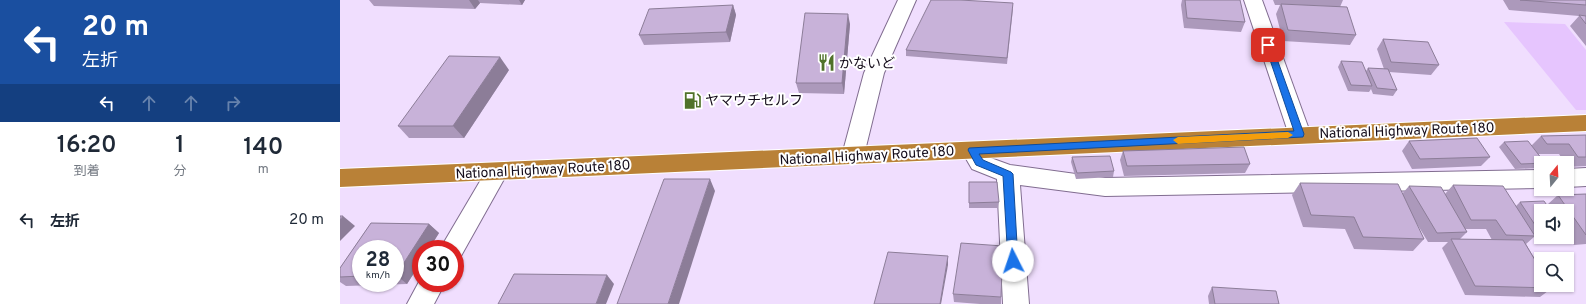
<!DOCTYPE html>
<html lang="ja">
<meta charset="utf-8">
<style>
:root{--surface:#fff;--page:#f2f2f3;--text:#1f2937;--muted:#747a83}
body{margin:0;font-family:Overpass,"Noto Sans JP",sans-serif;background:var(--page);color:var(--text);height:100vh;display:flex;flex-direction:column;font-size:15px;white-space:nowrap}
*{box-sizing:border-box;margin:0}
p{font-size:13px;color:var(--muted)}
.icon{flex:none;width:22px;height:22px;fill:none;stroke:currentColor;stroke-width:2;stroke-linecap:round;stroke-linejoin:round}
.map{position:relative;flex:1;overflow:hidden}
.sheet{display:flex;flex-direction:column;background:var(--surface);width:340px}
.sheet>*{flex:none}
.hud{background:#1a4fa0;color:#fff;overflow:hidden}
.needle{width:26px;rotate:18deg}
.tools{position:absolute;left:1194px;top:156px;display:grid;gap:8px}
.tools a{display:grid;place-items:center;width:40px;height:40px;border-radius:0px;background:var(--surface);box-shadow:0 1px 3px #0004;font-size:20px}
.speed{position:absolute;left:12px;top:240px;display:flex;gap:8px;font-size:20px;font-weight:700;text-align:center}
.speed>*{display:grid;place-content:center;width:52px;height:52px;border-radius:50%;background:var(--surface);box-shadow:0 1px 3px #0004;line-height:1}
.speed small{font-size:10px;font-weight:400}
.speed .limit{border:6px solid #d22;background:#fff;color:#111}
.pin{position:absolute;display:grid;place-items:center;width:34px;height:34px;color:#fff;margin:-17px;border-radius:8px;box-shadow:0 2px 6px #0006}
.me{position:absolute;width:44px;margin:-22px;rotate:356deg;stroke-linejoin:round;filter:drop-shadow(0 0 3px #0008)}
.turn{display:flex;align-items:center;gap:14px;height:84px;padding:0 16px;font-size:18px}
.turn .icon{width:52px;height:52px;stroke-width:2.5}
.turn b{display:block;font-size:28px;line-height:34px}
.lanes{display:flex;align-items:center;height:38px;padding:0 16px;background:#0003;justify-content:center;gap:20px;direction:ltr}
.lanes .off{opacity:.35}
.eta{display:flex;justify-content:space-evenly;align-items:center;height:68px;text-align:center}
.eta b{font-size:24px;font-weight:600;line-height:28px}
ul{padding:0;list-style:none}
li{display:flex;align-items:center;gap:12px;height:60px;padding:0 16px}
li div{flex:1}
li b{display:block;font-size:15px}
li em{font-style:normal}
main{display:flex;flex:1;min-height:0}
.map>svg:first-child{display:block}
</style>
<main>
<section class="sheet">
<div class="hud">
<div class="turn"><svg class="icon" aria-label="left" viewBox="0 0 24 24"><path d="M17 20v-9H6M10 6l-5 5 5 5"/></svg><div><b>20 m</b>左折</div></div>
<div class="lanes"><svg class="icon" aria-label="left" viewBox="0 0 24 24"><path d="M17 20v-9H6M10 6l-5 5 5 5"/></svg><svg class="icon off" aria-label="ahead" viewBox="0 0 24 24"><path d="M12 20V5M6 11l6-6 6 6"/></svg><svg class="icon off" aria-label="ahead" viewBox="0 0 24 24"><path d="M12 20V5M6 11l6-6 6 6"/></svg><svg class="icon off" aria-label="right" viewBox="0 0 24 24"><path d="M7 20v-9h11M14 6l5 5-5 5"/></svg></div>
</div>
<div class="eta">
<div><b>16:20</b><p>到着</p></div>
<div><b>1</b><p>分</p></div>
<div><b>140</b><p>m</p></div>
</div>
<ul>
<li><svg class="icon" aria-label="left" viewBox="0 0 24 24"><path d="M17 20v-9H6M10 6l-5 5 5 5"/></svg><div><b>左折</b></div><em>20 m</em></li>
</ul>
</section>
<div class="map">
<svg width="1246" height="304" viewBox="0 0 1246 304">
<rect width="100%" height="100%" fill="#f0defe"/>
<!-- green -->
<polygon fill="#e6c5fe" points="1164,22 1225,24 1246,50 1246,110 1236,110"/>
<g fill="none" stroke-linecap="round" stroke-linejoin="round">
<defs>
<g id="street">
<polygon points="558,0 576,0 544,73 524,155 521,161 513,163 505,161 502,155 524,73"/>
<polygon points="904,0 922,0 971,135 968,141 960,143 952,141 949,135"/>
<polygon points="632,142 640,144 648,157 670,165 765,178 1201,170 1201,188 765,196 680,185 689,304 663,304 657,179 632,169 621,150 624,144"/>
<polygon points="157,163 165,166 168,172 121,256 115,258 115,249 100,249 149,166"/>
<polygon points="1246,168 1246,186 1227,187 1227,169"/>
<polygon points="81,278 81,283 105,283 94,304 67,304"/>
</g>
<polygon id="highway" points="1246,115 1246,131 0,187 0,169"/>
</defs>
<!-- street casing -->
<use href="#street" stroke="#816d90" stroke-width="2"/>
<!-- highway casing -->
<use href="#highway" stroke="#fff" stroke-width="2"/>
<!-- street -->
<use href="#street" fill="#fff" fill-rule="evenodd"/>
<!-- highway -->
<use href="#highway" fill="#b98137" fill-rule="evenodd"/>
</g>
<!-- wall -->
<g fill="#ac99bb" fill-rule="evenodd">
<polygon points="29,0 185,0 182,5 140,3 135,9 34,6"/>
<polygon points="842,0 900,0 905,22 901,32 844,28 841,5"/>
<polygon points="933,0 1003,0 1000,7 1016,35 1010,45 943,41 936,14 940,5 935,5"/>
<polygon points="1163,0 1246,0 1246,46 1230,26 1239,16 1169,10"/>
<polygon points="393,5 396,15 390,42 304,45 299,35"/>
<polygon points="673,9 667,64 566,56 566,50"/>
<polygon points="510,24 504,94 459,93 456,83"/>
<polygon points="1043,39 1099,65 1091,75 1049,72 1057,90 1053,96 1033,94 1031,89 1029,92 1008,91 998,67 1001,61 1026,71 1028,68 1044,69 1037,49"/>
<polygon points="169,70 124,138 69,138 58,126"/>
<polygon points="1246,135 1246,166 1228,167 1227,165 1227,163 1225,163 1219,154 1198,154 1205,163 1201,163 1201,166 1199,168 1175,169 1159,147 1164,142 1192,145 1201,136"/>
<polygon points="1069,141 1150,157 1141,166 1072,169 1062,151"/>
<polygon points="783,151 910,164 905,173 784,176 780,160"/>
<polygon points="732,157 774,171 773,177 736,179 731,162"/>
<polygon points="629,182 659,202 658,208 629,208"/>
<path d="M960,183L1062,194L1069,186L1105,194L1113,185L1176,206L1180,202L1201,211V237H1227L1229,238L1222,243H1198L1194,237L1186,244L1212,288L1200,297L1125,295L1102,248L1108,242H1088L1074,219L1084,239L1073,251L1014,249L1005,229L963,227L952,195ZM1125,229H1146L1152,240L1120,239L1127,232Z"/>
<polygon points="1246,194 1246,244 1234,245 1227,234 1227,211 1212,211 1208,204 1218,195"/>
<path d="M31,223L89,224L99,233L89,249H81V262L67,284L6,286L0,282V268ZM21,249H55V283H21Z"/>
<polygon points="872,287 939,304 869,304 868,296"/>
<polygon points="613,294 661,297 661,304 640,304 614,302"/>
</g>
<!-- shaded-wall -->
<g fill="#8c7d98">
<polygon points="129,0 138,0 140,3 135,9"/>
<polygon points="179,0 185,0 182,5"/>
<polygon points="393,5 396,15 390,42 386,32"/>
<polygon points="508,14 510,24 504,94 502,83"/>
<polygon points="160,57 169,70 124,138 113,126"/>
<polygon points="370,179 375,191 339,304 328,304"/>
<polygon points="3,216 15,226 0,241 0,220"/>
<polygon points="89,224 99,233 89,249 81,249 81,262 67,284 56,275"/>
<polygon points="608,256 608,265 601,304 600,304"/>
<polygon points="267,275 274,284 266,304 256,304"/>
</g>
<!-- building -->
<g fill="#c8b2d9" stroke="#8c7d98">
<polygon points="591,0 620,0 673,3 667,58 566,50"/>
<polygon points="845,0 900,0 905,22 847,18"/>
<polygon points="1180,0 1246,0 1246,5"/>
<polygon points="941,4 1007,7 1016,35 948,30"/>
<polygon points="393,5 386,32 299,35 309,9"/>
<polygon points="465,13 508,14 502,83 456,83"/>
<polygon points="1239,15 1246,16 1246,24"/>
<polygon points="1043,39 1088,42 1099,65 1051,62"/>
<polygon points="109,56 160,57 113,126 58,126"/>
<polygon points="1001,61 1022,62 1032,86 1011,85"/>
<polygon points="1028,68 1048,69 1057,90 1037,88"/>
<polygon points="1246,135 1246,157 1238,157 1229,144 1207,144 1201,136"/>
<polygon points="1137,138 1150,157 1080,159 1069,141"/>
<polygon points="1188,141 1205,163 1181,164 1164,142"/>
<polygon points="904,147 910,164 787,166 783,151"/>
<polygon points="770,156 774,171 737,173 732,157"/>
<polygon points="324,179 370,179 328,304 277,304"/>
<polygon points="629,182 657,182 659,202 629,203"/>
<polygon points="960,183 1058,184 1084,239 1023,237 1014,217 971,215"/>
<polygon points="1113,185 1163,186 1195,236 1166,235 1156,220 1131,220"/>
<polygon points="1069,186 1101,187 1127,232 1097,233"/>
<polygon points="1246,194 1246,235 1218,195"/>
<polygon points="1204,201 1211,211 1201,211 1201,234 1180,202"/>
<polygon points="0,216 3,216 0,220"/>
<polygon points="31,223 89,224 56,275 55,275 55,249 21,249 21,276 0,277 0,268"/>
<polygon points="1227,235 1229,238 1204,238 1203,237 1227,237"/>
<polygon points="1111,239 1183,240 1201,270 1201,285 1210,285 1212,288 1135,286"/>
<polygon points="621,243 663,246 661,297 613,294"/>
<polygon points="548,252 608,256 600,304 534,304"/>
<polygon points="174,274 267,275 256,304 158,304"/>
<polygon points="872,287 936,291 939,304 875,304"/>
</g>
<!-- route -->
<polygon fill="#1a73e8" stroke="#114b97" points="928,42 932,45 964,134 963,137 639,154 643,160 671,172 673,174 678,261 677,264 673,265 670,264 668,261 663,176 636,165 628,150 629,148 954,131 925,45"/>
<!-- slow -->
<polygon fill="#f59e0b" points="948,132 953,135 948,138 838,144 833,140 838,137"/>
<!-- icons -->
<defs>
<symbol id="restaurant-bare" viewBox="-9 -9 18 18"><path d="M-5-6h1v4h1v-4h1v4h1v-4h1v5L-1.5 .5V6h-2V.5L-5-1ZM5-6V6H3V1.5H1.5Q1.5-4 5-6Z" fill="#50722a" stroke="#fff" stroke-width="2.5" paint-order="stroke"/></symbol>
<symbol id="fuel-bare" viewBox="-9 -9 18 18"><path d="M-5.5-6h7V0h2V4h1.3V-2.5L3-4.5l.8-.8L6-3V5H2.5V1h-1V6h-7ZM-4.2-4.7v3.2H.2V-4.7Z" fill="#50722a" stroke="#fff" stroke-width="2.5" paint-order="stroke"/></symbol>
</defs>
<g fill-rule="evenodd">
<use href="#restaurant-bare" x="474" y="50" width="25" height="25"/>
<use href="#fuel-bare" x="340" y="88" width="25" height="25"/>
</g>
<g text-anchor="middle" stroke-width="4" stroke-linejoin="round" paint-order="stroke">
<!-- poi labels -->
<g font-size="14" fill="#140c1a" stroke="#fff" text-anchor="start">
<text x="499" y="68">かないど</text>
<text x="365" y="105">ヤマウチセルフ</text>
</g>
<!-- street labels -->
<g font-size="14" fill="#140c1a" stroke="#fff">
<text transform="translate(1067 130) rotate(-2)" y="5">National Highway Route 180</text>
<text transform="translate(527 155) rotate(-3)" y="5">National Highway Route 180</text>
<text transform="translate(203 169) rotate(-3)" y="5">National Highway Route 180</text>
</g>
</g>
</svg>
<div class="tools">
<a><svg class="needle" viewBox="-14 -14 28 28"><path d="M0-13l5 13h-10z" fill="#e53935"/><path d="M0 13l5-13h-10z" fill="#747a83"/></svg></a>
<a><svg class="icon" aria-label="sound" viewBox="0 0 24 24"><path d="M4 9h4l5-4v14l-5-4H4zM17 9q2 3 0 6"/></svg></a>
<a><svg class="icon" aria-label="search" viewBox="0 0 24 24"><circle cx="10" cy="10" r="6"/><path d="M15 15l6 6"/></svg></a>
</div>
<div class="speed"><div>28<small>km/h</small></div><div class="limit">30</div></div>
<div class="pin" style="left:928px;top:45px;background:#d93025"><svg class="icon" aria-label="arrive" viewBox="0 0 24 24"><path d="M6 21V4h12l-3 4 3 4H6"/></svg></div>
<svg class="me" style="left:673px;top:261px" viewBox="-20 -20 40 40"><circle r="19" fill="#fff"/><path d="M0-13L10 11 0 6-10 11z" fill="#1a73e8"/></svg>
</div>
</main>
